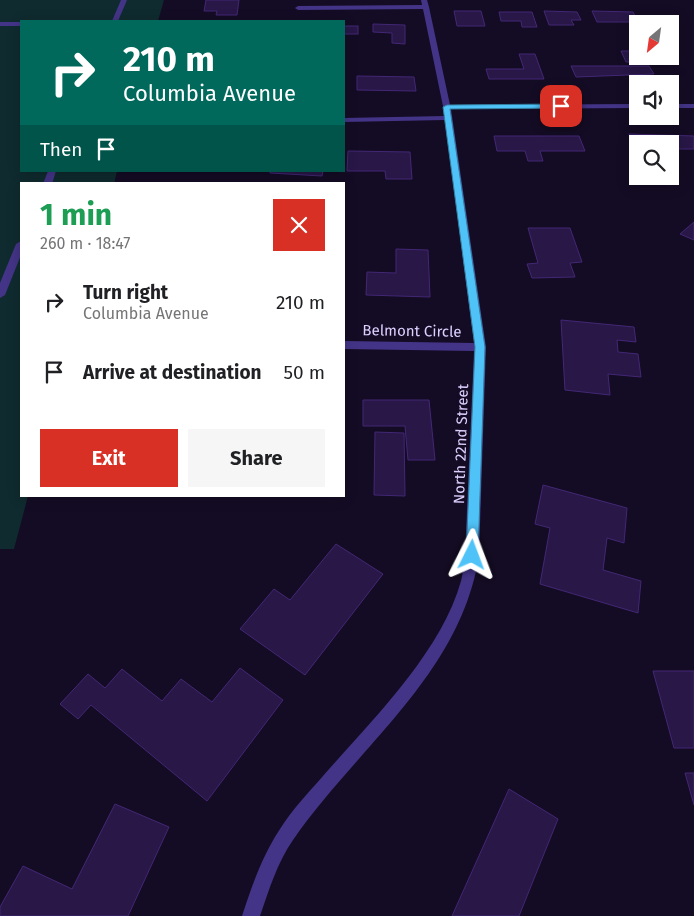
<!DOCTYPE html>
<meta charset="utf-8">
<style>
:root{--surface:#fff;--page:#f6f6f6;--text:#202124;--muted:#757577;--accent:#d93025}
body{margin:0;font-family:"Fira Sans",sans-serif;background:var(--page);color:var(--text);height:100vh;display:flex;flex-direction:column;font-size:19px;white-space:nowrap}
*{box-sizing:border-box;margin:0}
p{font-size:16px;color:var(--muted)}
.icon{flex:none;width:28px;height:28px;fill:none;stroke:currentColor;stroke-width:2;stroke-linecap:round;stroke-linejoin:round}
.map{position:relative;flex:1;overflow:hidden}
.details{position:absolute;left:20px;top:182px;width:325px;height:315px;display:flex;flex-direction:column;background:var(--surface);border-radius:0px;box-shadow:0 2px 12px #0003}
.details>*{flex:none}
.top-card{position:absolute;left:20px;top:20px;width:325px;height:152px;border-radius:0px;box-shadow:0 2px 12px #0003;background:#00695c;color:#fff;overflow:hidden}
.needle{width:32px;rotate:209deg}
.fabs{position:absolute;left:629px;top:15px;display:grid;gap:10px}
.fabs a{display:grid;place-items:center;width:50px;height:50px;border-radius:0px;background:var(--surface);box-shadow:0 2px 12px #0003;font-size:25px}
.pin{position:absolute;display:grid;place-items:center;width:42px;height:42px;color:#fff;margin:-21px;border-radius:10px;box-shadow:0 2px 8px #0006}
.me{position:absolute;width:55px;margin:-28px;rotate:3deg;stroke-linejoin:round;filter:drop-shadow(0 0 4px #0008)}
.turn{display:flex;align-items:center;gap:18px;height:105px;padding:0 20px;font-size:22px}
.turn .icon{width:65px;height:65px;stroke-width:2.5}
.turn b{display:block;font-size:35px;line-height:42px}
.then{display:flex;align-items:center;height:48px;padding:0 20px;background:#0003;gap:10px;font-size:19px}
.round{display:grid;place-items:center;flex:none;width:52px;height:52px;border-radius:0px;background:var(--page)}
.headline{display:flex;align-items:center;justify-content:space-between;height:85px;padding:0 20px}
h1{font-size:30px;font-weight:700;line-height:38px;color:#1e9e55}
.button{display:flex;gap:10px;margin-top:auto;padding:10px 20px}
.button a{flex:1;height:58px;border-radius:0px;background:var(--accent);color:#fff;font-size:20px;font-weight:700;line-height:58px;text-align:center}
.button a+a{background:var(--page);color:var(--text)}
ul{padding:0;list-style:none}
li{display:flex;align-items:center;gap:15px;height:70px;padding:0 20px}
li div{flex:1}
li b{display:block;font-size:19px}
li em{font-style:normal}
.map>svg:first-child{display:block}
</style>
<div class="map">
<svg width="694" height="916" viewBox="0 0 694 916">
<rect width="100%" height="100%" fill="#140c24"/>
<!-- green -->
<polygon fill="#0f2b2f" points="0,0 164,0 158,21 21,21 21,171 117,171 114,184 21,184 21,496 28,496 14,549 0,549"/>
<!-- building -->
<g fill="#281747" stroke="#432775">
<polygon points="206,0 239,0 237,15 216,15 217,11 204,11"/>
<polygon points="454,11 481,11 485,26 457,26"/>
<polygon points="544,11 577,12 581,20 571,20 574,25 549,25"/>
<polygon points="592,11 633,12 638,22 597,22"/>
<polygon points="499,12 532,12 537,27 522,27 521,21 501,21"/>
<polygon points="373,24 405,25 405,44 392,43 392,33 373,32"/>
<rect x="344" y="26" width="14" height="8"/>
<polygon points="621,51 637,51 638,56 640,56 643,62 626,62"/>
<polygon points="519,54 535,54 544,79 489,79 486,69 524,69"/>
<polygon points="571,66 649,66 654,74 576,77"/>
<polygon points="357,76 414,77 416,91 357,90"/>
<polygon points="629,134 694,136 694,149 676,149 678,154 670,154 670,144 638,144 637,159"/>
<polygon points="494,136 579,136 585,151 540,151 543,161 528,161 525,151 497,151"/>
<polygon points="348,151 410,152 412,179 386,179 385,171 347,171"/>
<polygon points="270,171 323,171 322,176 270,173"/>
<polygon points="694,222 694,240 680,234"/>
<polygon points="528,228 570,228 582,262 570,263 575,277 532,278 527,264 538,263"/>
<polygon points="396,249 428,250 430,297 366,295 367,272 396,273"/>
<polygon points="561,320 634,327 636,342 617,340 618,352 638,354 641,377 608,374 610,395 565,390"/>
<polygon points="363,400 429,400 435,460 408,460 405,426 363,426"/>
<polygon points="375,432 404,433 405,496 374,495"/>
<polygon points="543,485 627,508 624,543 607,538 603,570 641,581 638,613 540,584 550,528 535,524"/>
<polygon points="336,544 383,574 305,675 240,629 274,589 290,600"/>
<polygon points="240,668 283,700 207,801 91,705 78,719 60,704 88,674 105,688 122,669 162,701 181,679 212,702"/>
<polygon points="653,671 694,671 694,748 674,748"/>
<polygon points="685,773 694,773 694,805"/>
<polygon points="509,789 558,819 519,916 452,916"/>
<polygon points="115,804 169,827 128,916 0,916 0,907 23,866 72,889"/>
</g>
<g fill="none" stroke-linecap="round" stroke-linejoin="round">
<!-- minor -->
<g fill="#443487" fill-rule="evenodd">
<polygon points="121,0 127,0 118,21 112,21"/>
<path d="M421,0H427L429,7L450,105L638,104V108L451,109L486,347L479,555C461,674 358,746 293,840C277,863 269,890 260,916H242C252,886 262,856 280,829C292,810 308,793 323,776C371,721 441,653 461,581C463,573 464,564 465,555L474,351L344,349V341L474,343L445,120L344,122V118L445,116L423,9L298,10L295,8L298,6L422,5Z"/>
<rect x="0" y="22" width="21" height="4"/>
<rect x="670" y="104" width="24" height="4"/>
<polygon points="48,171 56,171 52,184 43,184"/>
<polygon points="21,241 21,255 5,295 0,298 0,283 16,244"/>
</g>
</g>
<!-- route -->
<polygon fill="#4fc3f7" stroke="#337fa1" points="561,104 564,105 564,108 450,109 485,347 478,555 476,559 472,560 468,559 466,555 475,347 443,107 447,105"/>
<g text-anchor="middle" stroke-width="5" stroke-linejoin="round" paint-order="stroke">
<!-- street labels -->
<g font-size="15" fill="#ddd0ff" stroke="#140c24">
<text transform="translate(412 331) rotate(1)" y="5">Belmont Circle</text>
<text transform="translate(461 444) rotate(-88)" y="5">North 22nd Street</text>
</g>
</g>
</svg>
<div class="fabs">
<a><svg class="needle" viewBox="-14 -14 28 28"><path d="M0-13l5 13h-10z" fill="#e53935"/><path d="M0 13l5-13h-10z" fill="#757577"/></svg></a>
<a><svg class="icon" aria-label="sound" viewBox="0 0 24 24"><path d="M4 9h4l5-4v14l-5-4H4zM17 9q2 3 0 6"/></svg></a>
<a><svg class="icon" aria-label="search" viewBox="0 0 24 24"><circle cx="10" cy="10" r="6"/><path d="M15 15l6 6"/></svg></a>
</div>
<div class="pin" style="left:561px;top:106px;background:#d93025"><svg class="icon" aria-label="arrive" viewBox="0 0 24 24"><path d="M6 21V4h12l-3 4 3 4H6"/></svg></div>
<svg class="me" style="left:472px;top:555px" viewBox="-20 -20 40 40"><path d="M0-17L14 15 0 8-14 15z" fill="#4fc3f7" stroke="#fff" stroke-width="4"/></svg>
<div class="top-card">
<div class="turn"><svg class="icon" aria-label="right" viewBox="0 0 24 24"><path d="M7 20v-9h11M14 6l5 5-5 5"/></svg><div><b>210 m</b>Columbia Avenue</div></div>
<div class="then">Then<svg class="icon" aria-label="arrive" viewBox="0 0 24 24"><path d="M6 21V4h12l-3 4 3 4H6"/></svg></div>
</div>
<section class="details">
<div class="headline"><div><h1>1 min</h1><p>260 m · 18:47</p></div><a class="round" style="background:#d93025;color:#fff"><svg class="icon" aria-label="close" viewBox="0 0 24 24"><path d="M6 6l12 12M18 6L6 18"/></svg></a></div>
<ul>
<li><svg class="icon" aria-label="right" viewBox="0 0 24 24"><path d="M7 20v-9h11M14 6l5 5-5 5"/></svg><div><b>Turn right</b><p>Columbia Avenue</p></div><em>210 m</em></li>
<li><svg class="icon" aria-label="arrive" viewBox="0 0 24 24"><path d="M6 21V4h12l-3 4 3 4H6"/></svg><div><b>Arrive at destination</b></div><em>50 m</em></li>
</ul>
<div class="button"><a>Exit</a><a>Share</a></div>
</section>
</div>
